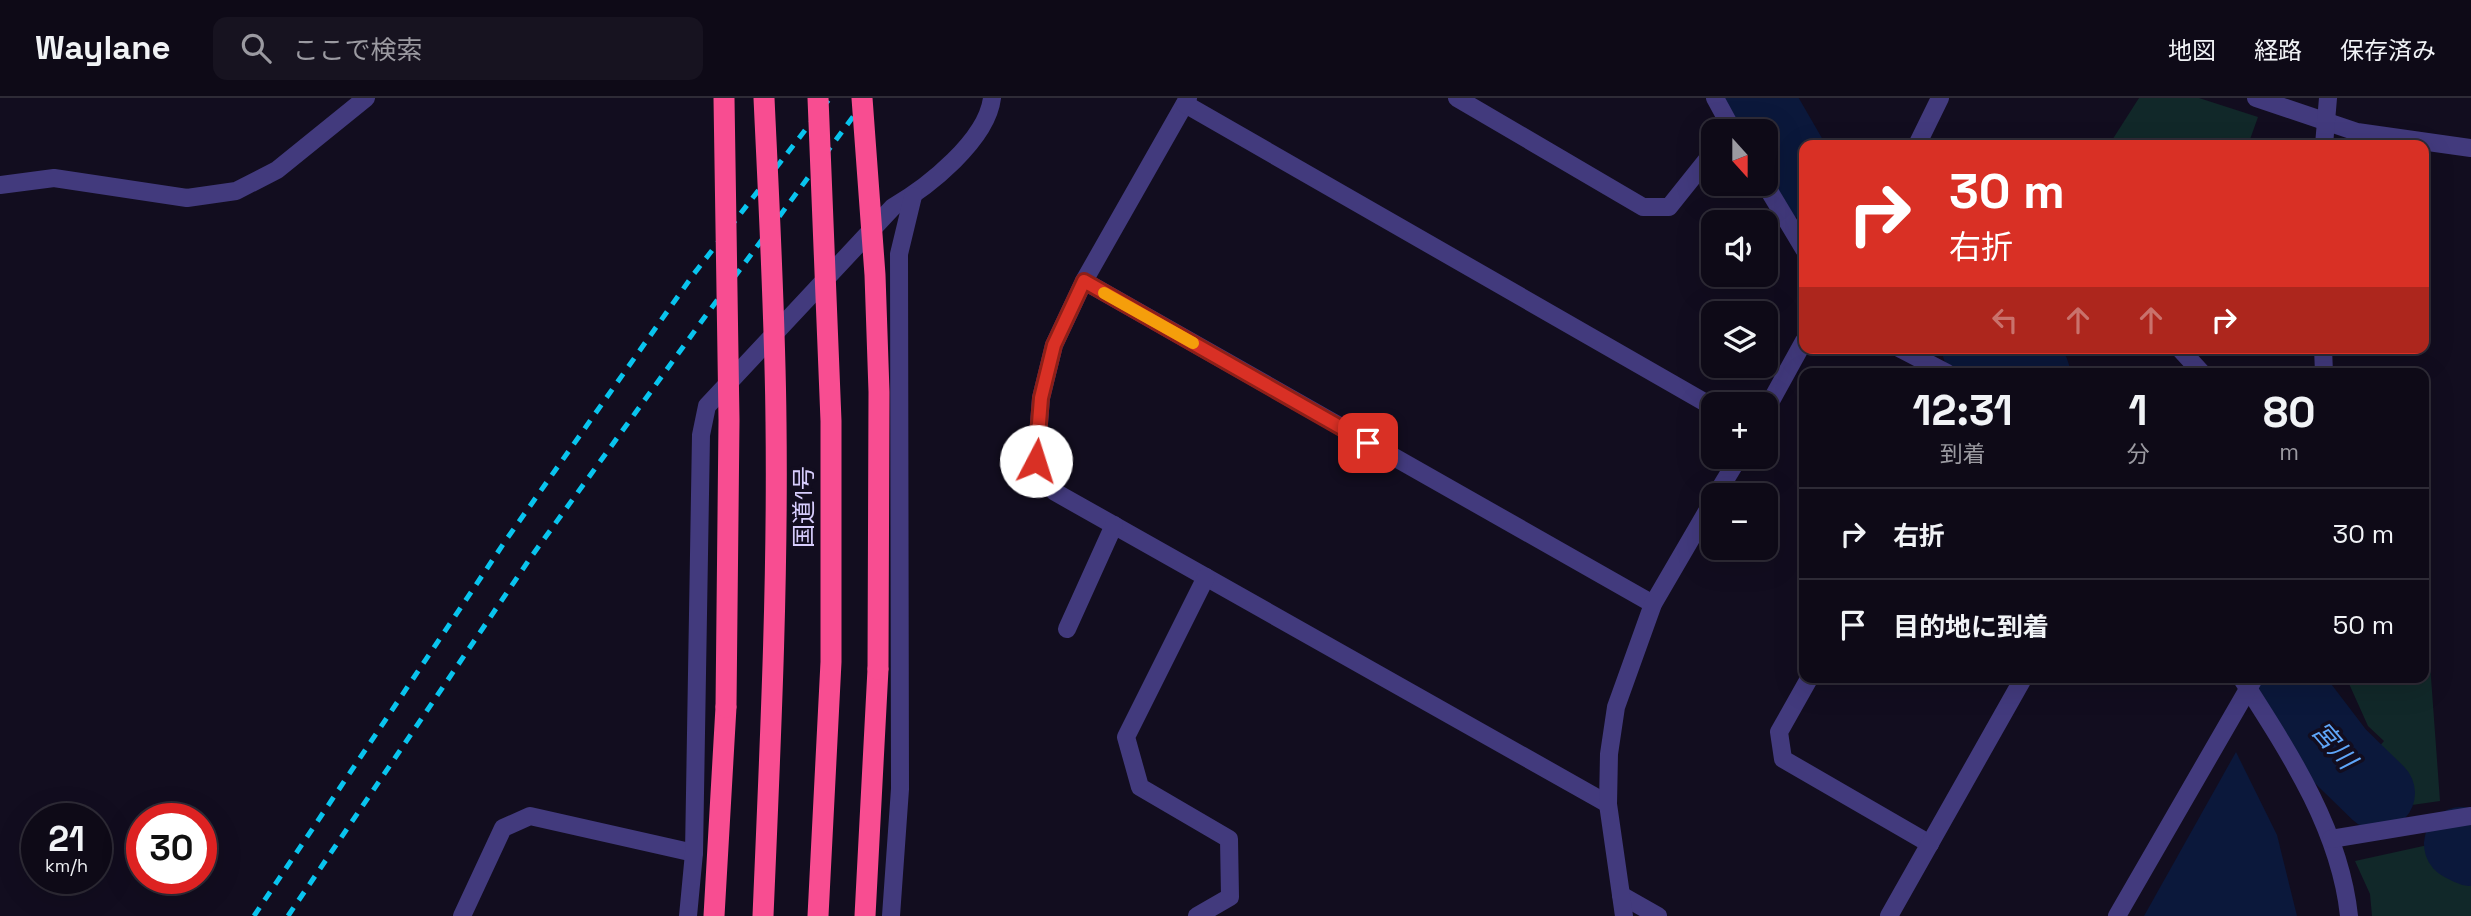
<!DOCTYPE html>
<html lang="ja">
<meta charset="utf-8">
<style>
:root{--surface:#0e0a17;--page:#171320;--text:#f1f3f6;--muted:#9b9aa1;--line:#2e2b36}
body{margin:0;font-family:"Space Grotesk","Noto Sans JP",sans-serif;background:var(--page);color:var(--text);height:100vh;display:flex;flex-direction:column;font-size:26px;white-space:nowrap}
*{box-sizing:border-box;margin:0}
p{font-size:23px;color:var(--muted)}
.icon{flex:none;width:38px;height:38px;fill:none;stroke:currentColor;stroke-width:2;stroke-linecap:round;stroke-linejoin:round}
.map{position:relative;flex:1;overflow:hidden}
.side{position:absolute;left:1799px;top:270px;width:630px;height:315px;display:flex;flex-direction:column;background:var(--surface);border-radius:14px;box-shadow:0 7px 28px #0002,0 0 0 2px var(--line)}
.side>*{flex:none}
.top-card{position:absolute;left:1799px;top:42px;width:630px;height:214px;border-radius:14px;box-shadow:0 7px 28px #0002,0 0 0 2px var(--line);background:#d93025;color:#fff;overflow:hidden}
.needle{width:46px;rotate:159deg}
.controls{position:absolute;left:1701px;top:21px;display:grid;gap:14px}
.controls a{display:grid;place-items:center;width:77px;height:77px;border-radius:14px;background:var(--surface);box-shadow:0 7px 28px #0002,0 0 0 2px var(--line);font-size:35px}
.speed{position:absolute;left:21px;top:705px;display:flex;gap:14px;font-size:35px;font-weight:700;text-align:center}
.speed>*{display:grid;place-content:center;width:91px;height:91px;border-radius:50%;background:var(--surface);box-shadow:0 7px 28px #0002,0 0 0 2px var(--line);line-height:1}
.speed small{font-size:18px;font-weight:400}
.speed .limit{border:10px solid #d22;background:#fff;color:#111}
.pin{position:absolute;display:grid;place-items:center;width:60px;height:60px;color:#fff;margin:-30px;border-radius:14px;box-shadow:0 4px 10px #0006}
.me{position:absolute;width:77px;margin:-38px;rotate:5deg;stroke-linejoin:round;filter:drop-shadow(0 0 5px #0008)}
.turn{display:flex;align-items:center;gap:24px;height:147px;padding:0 35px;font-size:32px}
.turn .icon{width:91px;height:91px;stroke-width:2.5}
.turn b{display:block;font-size:49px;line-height:60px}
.lanes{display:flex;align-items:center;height:66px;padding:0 35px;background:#0003;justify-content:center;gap:35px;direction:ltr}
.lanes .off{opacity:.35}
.eta{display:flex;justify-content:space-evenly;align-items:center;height:119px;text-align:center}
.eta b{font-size:42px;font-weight:700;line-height:49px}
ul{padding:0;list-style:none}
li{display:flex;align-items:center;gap:21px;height:91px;padding:0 35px;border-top:2px solid var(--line)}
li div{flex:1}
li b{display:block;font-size:26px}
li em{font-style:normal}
header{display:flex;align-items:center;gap:42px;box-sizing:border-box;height:98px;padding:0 35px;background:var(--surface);border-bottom:2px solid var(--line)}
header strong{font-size:33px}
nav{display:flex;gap:38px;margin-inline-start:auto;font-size:24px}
.search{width:490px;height:63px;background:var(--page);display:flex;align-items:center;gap:18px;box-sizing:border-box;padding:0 24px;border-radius:14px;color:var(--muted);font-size:26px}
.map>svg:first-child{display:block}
</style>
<header>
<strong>Waylane</strong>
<div class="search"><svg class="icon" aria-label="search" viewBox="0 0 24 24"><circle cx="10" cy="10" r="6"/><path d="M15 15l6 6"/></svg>ここで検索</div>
<nav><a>地図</a><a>経路</a><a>保存済み</a></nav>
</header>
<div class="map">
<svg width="2471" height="818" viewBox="0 0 2471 818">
<rect width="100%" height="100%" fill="#120d1f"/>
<!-- green -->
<g fill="#112829">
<polygon points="2139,0 2199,0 2258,19 2248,47 2109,47"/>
<polygon points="2427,525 2440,703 2412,707 2364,667 2384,643 2368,628 2346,579 2379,581 2424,579 2424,531"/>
<polygon points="2437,745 2471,762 2471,818 2372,818 2370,796 2355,763"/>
</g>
<!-- water -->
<polygon fill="#0b183b" points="2236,654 2277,737 2297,818 2144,818"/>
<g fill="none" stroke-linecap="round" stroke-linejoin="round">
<!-- river -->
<g stroke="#0b183b" stroke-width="74">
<polyline points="1756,0 1804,83"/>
<polyline points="1979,250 2019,266 2033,275"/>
<polyline points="2293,597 2338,656 2378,695"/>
<polyline points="2461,746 2471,751"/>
</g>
<!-- street -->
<g stroke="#423a7d" stroke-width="18">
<polyline points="1188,0 1084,183 1054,247 1041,300 1036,363 1055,394 1608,706"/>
<polyline points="1457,0 1643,109 1669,109 1713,54"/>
<polyline points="1715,0 1733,33"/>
<polyline points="2256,0 2357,34 2471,50"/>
<polyline points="1185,6 1713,309"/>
<polyline points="1917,47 1940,0"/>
<polyline points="2324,47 2328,0"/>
<polyline points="1765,86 1804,151"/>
<polyline points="0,87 54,80 187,100 236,93 277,72 366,0"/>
<polyline points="1084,183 1653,506"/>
<polyline points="1899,250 1947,275"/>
<polyline points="2179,250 2202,275"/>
<polyline points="2323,250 2324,275"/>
<polyline points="1766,312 1804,243"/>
<polyline points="1716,397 1739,359"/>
<polyline points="1067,531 1114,427"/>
<polyline points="1810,579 1779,634 1783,661 1930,746"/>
<path d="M2242,581C2288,653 2340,731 2349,818"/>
<polyline points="2331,741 2471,718"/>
<polyline points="1621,797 1658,818"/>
<polyline points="462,818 503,730 530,718 694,755"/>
<path d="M688,818L694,755L701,337L707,308L893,109C928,89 987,42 992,0"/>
<polyline points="891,818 900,691 899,156 913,98"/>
<polyline points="1197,818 1230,799 1229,741 1140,689 1126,639 1206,479"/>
<polyline points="1624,818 1608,706 1609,656 1616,609 1653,506 1713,403"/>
<polyline points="1889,818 2024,579"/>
<polyline points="2117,818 2255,579"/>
</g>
<!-- highway -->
<g stroke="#f84d91" stroke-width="21">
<polyline points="714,818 726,609"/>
<polyline points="865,818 878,571"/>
</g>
<!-- rail -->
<g stroke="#09c4ee" stroke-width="5" stroke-dasharray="10 9" stroke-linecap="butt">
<polyline points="254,818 506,442 693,177 830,0"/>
<polyline points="288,818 531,459 704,220 867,0"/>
</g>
<!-- highway-bridge -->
<g stroke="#f84d91" stroke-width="21">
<polyline points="724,0 729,322 726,609"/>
<polyline points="862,0 875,177 879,294 878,571"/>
<path d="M763,818C770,653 778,489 776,324C775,216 769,108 764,0"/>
<polyline points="818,818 831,564 831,323 818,0"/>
</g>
</g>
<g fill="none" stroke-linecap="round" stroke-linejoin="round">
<defs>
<polyline id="route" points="1036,363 1041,300 1054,247 1084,183 1368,345"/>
</defs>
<!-- route casing -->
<use href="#route" stroke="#8d1f18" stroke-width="18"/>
<!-- route -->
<use href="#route" stroke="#d93025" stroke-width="12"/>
<!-- slow -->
<polyline stroke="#f59e0b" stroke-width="12" points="1104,195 1193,245"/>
</g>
<g text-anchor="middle" stroke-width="7" stroke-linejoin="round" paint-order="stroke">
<!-- street labels -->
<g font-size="24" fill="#d7cdfd" stroke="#120d1f">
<text transform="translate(804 409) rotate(-90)" y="8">国道1号</text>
</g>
<!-- water labels -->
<g font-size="26" font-style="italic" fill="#5fa6f9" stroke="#120d1f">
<text transform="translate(2334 647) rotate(49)" y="9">宮川</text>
</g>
</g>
</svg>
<div class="controls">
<a><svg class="needle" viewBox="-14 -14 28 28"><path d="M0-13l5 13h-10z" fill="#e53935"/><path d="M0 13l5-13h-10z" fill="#9b9aa1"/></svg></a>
<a><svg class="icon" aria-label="sound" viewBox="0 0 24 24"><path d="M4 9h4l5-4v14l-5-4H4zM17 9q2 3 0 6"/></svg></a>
<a><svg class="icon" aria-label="layers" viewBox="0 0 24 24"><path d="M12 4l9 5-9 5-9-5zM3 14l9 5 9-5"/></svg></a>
<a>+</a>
<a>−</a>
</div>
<div class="speed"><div>21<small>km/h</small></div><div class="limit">30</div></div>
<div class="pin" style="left:1368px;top:345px;background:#d93025"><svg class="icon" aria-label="arrive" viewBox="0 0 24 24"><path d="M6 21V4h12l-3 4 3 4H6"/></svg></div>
<svg class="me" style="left:1036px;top:363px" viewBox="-20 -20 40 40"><circle r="19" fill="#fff"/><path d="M0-13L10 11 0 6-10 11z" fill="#d93025"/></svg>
<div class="top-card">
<div class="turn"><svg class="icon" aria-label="right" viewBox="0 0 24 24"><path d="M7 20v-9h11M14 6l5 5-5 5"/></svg><div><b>30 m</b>右折</div></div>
<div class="lanes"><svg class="icon off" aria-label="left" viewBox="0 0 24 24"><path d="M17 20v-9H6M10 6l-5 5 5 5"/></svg><svg class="icon off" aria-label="ahead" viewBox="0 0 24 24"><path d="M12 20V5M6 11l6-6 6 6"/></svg><svg class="icon off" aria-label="ahead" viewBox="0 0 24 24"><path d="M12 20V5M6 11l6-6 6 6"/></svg><svg class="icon" aria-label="right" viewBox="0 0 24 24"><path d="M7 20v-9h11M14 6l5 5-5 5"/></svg></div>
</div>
<section class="side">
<div class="eta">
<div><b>12:31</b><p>到着</p></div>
<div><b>1</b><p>分</p></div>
<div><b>80</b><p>m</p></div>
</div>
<ul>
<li><svg class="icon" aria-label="right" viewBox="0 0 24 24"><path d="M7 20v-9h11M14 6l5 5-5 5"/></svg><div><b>右折</b></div><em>30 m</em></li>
<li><svg class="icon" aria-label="arrive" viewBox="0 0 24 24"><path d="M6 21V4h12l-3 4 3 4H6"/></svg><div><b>目的地に到着</b></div><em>50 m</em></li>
</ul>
</section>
</div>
